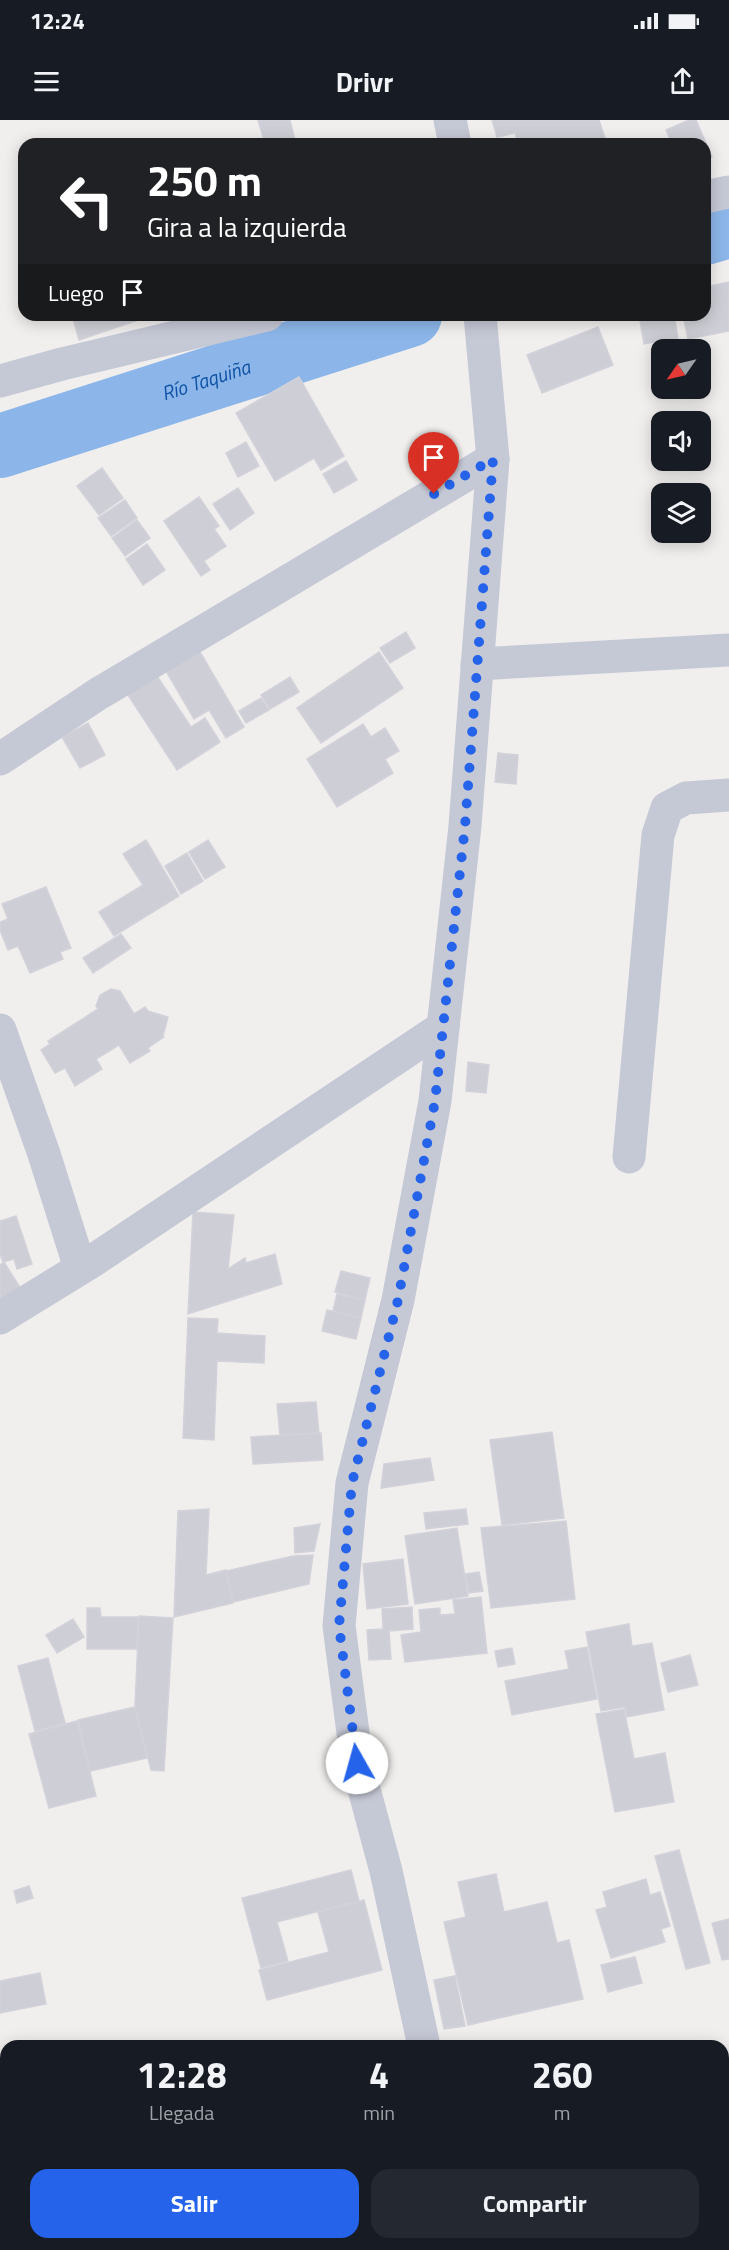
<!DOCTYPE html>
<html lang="es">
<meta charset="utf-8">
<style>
:root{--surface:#171b24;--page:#242831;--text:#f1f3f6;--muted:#9ea1a6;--accent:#2563eb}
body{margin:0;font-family:"Titillium Web",sans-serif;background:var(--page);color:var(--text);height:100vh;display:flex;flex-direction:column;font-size:22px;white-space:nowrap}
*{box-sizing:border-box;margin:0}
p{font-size:20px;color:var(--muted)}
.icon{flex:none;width:33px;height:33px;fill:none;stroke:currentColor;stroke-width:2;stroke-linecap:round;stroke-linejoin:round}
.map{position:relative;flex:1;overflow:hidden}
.drawer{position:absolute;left:0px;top:1920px;width:729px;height:210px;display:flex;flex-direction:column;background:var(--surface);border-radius:18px 18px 0 0;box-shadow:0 3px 15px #0003}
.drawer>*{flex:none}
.guide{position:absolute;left:18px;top:18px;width:693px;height:183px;border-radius:18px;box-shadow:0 3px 15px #0003;background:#202124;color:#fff;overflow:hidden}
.needle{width:39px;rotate:236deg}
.tools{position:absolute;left:651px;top:219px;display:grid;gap:12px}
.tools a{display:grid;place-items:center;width:60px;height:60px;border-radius:12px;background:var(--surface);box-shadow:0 3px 15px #0003;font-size:30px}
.pin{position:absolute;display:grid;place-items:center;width:51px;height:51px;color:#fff;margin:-62px -26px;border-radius:50% 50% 50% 0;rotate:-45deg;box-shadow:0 0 6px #0007}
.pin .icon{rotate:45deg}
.me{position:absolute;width:66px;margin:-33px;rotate:353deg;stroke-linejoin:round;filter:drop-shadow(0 0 4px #0008)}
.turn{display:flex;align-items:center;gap:21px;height:126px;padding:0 30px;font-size:27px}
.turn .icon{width:78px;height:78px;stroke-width:2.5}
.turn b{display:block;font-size:42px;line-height:51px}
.then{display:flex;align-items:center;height:57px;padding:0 30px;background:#0003;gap:12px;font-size:22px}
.eta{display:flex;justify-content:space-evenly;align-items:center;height:102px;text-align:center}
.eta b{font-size:36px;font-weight:700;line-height:42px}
.cta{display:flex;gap:12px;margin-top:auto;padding:12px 30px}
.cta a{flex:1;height:69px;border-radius:18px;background:var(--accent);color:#fff;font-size:24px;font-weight:700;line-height:69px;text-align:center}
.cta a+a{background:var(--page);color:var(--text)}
.status{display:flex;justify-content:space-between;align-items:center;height:42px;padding:0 30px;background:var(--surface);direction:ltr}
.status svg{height:16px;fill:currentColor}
header{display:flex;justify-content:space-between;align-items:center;height:78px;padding:0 30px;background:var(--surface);font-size:27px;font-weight:700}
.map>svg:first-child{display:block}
</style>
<div class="status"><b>12:24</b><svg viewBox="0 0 49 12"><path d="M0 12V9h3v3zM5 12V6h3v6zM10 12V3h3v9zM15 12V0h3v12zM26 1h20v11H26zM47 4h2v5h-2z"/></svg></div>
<header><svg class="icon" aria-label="menu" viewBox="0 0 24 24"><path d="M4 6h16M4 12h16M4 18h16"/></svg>Drivr<svg class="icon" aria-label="share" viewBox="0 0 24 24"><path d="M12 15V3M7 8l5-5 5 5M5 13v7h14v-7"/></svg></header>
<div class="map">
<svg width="729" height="2130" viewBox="0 0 729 2130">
<rect width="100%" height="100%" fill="#f1efee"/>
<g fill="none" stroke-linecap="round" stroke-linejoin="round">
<!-- river -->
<g stroke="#8cb6e9" stroke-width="64">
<polyline points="705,113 729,106"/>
<path id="s1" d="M0,326L410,195"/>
</g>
</g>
<!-- building -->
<g fill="#cecfd6" stroke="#d3d2da" stroke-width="1.5">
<polygon points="258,0 290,0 296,24 265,24"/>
<polygon points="492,0 599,0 607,24 575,24 575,22 567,24 518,24 515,13 497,17"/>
<polygon points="689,0 696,0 712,37 705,40 705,24 672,24 666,10"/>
<polygon points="729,162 729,211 688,219 683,195 705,195 705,167"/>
<polygon points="72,195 153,195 79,220"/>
<polygon points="639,195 674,195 678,218 644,224"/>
<polygon points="598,207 613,245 542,273 527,235"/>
<polygon points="299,257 344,336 321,350 314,338 275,361 236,293"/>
<polygon points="246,322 259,346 238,357 226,333"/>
<polygon points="346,341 357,360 334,373 323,354"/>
<polygon points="102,348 123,378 99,395 77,366"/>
<polygon points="238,368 254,393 230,410 213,384"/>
<polygon points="199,377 219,406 214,409 226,426 204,441 210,450 201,456 164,401"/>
<polygon points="125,380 137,398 111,416 98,398"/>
<polygon points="137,400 150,418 125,436 112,418"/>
<polygon points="147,424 165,450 143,465 126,439"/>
<polygon points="406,512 415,528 390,543 380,528"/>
<polygon points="200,532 244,607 226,618 209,590 194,599 166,551"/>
<polygon points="379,532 403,568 321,623 297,588"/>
<polygon points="155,553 191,607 205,598 220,622 177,650 126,572"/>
<polygon points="290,557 299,572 270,589 261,575"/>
<polygon points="261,578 269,590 246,603 239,591"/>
<polygon points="88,603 105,635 80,648 62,617"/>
<polygon points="363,604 371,617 385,608 399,631 385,639 393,653 337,687 307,639"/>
<polygon points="498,633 518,635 516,664 495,662"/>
<polygon points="146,720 179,776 114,816 99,792 143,765 123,734"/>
<polygon points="208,720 225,747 205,759 189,732"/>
<polygon points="187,733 203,761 181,774 165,746"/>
<polygon points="46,767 71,828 60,832 63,839 30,853 18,826 8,830 0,810 0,802 8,799 2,784"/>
<polygon points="121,814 131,828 93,853 83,838"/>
<polygon points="111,869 120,871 134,894 145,887 148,891 168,897 163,916 164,917 148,928 150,931 130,943 119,925 96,939 102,949 75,966 65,948 55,953 41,930 50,924 48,921 98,889 96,886 100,875"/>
<polygon points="468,942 489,945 486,973 466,971"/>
<polygon points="193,1092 234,1095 228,1149 245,1138 246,1143 275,1134 282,1164 188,1194"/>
<polygon points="16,1096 32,1144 17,1149 14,1139 3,1142 0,1134 0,1101"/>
<polygon points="4,1142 21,1169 0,1181 0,1145"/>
<polygon points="341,1151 370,1158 365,1180 335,1172"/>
<polygon points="337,1174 365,1180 361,1198 333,1191"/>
<polygon points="327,1190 361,1198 356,1219 322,1211"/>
<polygon points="188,1198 218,1199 217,1213 265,1216 264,1243 217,1241 214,1320 183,1318"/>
<polygon points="316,1282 319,1313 280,1315 277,1284"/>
<polygon points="552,1312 564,1398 502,1405 490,1320"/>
<polygon points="321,1313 323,1340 253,1344 251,1317"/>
<polygon points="430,1338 434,1360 381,1368 384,1344"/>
<polygon points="209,1389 206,1455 226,1450 233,1483 174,1497 178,1391"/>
<polygon points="466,1389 468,1404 426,1409 424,1393"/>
<polygon points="566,1401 575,1479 491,1488 481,1408"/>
<polygon points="320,1404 314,1431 295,1433 294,1408"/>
<polygon points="457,1408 468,1476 415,1484 405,1416"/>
<polygon points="313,1435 309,1464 233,1482 226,1451 293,1436"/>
<polygon points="403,1439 408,1484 367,1489 363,1444"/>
<polygon points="479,1452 483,1471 469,1473 465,1454"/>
<polygon points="481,1477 487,1533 405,1542 401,1515 421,1512 419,1490 440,1488 440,1495 455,1494 453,1480"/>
<polygon points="412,1487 413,1509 389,1511 391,1539 369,1540 367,1510 383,1509 382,1489"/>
<polygon points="87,1488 100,1488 101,1497 138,1497 137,1529 87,1529"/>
<polygon points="139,1496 173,1498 164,1651 151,1650 135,1587"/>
<polygon points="73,1499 84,1517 57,1533 46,1515"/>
<polygon points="629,1504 632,1526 652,1523 664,1590 627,1597 625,1587 601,1591 586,1512"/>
<polygon points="587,1527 597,1579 512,1595 505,1561 569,1549 565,1531"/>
<polygon points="512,1528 515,1544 498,1547 495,1531"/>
<polygon points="690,1535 698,1565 668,1572 661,1543"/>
<polygon points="48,1538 65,1603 35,1611 18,1546"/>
<polygon points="135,1587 147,1638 90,1651 78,1600"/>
<polygon points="624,1589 634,1639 665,1633 674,1682 615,1692 596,1594"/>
<polygon points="77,1601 96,1676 49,1688 29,1614"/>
<polygon points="679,1730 710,1843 686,1849 655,1736"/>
<polygon points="351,1750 359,1781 277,1802 288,1841 261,1848 242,1778"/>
<polygon points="496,1754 504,1792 547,1782 557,1823 569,1820 583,1879 468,1905 444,1802 466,1797 458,1762"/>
<polygon points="646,1759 650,1775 660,1772 670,1806 661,1809 665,1822 611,1838 596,1790 607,1787 603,1772"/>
<polygon points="29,1766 33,1778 17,1783 14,1771"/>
<polygon points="364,1780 382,1850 267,1880 259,1850 329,1832 318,1792"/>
<polygon points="729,1799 729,1839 722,1840 712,1803"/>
<polygon points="635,1837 642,1863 608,1872 601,1845"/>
<polygon points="40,1853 46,1884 0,1893 0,1861"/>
<polygon points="455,1856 465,1906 444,1909 434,1860"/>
<polygon points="176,2124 242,2124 218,2130 178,2130"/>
<polygon points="360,2124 410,2124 411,2130 340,2130"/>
<polygon points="535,2124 585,2124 586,2130 536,2130"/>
<polygon points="617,2124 646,2124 647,2130 590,2130"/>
</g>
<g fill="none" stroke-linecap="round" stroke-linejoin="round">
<!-- minor -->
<g stroke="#c5c8d5" stroke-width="33">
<polyline points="450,0 455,24"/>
<polyline points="705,77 729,72"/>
<polyline points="0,261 62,244 267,195"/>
<polyline points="477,544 729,530"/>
<polyline points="0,639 98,574 493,339"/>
<polyline points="0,910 44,1034 80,1148"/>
<polyline points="629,1037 658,715 667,688 686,678 729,675"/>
<polyline points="0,1198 91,1142 443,907"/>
<polyline points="424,1926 386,1751 357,1643 339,1506 352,1363 398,1180 435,981 465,706 493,339 480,195"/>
<polyline points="459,2124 460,2130"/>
</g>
</g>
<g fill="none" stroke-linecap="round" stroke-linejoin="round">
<!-- route -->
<polyline stroke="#2563eb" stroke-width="10" stroke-dasharray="0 18" points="357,1643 339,1506 352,1363 398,1180 435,981 465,706 493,339 434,374"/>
</g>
<g text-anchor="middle" stroke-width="5" stroke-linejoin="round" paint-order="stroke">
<!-- water labels -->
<g font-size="20" font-style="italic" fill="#1053a5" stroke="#fff">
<text dy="7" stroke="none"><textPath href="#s1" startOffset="216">Río Taquiña</textPath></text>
</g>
</g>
</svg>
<div class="tools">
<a><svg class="needle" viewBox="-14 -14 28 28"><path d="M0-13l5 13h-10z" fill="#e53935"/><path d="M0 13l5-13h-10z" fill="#9ea1a6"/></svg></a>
<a><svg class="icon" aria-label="sound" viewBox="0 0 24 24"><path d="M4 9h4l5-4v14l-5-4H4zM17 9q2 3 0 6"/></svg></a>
<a><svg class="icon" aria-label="layers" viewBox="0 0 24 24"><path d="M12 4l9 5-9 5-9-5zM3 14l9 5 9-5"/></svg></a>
</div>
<div class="pin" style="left:434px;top:374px;background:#d93025"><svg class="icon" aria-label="arrive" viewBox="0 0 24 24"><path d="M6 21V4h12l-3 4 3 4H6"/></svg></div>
<svg class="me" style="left:357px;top:1643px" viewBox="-20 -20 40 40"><circle r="19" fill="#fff"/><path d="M0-13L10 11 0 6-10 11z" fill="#2563eb"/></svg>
<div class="guide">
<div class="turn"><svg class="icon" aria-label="left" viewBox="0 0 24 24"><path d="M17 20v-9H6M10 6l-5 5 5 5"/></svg><div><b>250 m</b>Gira a la izquierda</div></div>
<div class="then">Luego<svg class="icon" aria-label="arrive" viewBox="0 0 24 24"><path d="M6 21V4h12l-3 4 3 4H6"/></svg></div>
</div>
<section class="drawer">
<div class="eta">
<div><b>12:28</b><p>Llegada</p></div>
<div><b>4</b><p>min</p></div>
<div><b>260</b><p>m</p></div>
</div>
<div class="cta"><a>Salir</a><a>Compartir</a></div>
</section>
</div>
